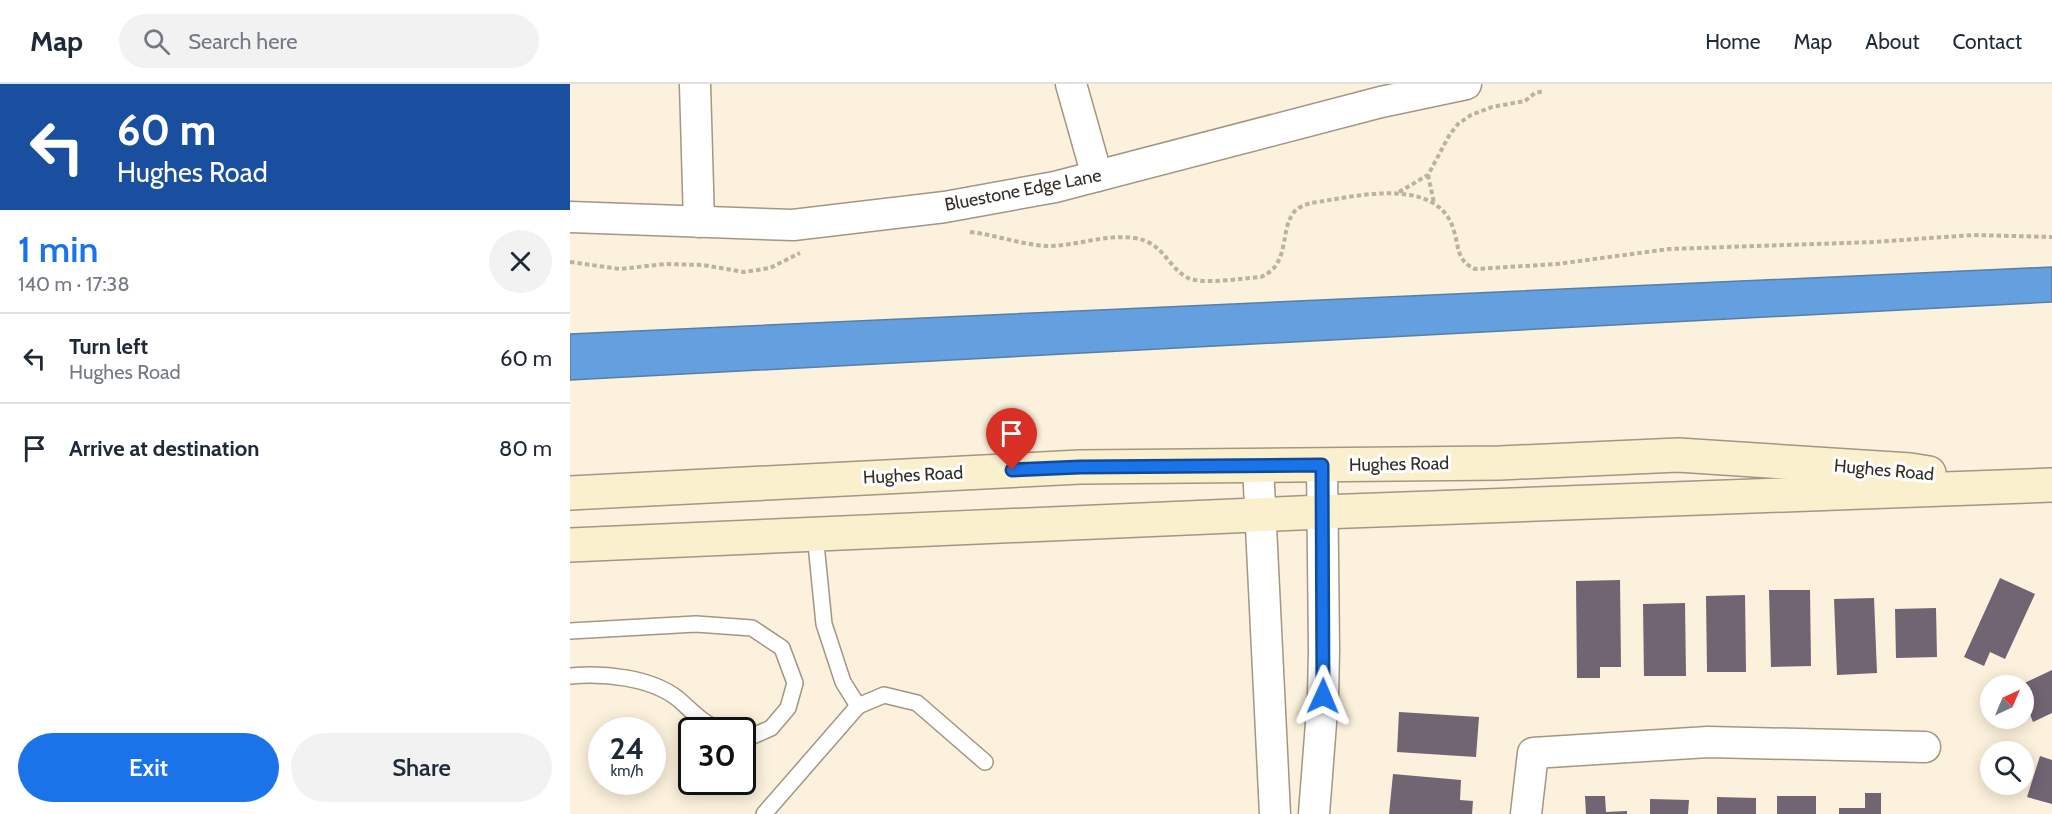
<!DOCTYPE html>
<meta charset="utf-8">
<style>
:root{--surface:#fff;--page:#f2f2f3;--text:#1f2937;--muted:#747a83;--line:#e0e1e3;--accent:#1a73e8}
body{margin:0;font-family:Cabin,sans-serif;background:var(--page);color:var(--text);height:100vh;display:flex;flex-direction:column;font-size:22px;white-space:nowrap}
*{box-sizing:border-box;margin:0}
p{font-size:20px;color:var(--muted)}
.icon{flex:none;width:33px;height:33px;fill:none;stroke:currentColor;stroke-width:2;stroke-linecap:round;stroke-linejoin:round}
.map{position:relative;flex:1;overflow:hidden}
.drawer{display:flex;flex-direction:column;background:var(--surface);width:570px}
.drawer>*{flex:none}
.top-card{background:#1a4fa0;color:#fff;overflow:hidden}
.needle{width:39px;rotate:44deg}
.buttons{position:absolute;left:1410px;top:591px;display:grid;gap:12px}
.buttons a{display:grid;place-items:center;width:54px;height:54px;border-radius:50%;background:var(--surface);box-shadow:0 3px 15px #0003;font-size:30px}
.speed{position:absolute;left:18px;top:633px;display:flex;gap:12px;font-size:30px;font-weight:700;text-align:center}
.speed>*{display:grid;place-content:center;width:78px;height:78px;border-radius:50%;background:var(--surface);box-shadow:0 3px 15px #0003;line-height:1}
.speed small{font-size:15px;font-weight:400}
.speed .limit{border:3px solid #111;border-radius:9px;background:#fff;color:#111}
.pin{position:absolute;display:grid;place-items:center;width:51px;height:51px;color:#fff;margin:-62px -26px;border-radius:50% 50% 50% 0;rotate:-45deg;box-shadow:0 0 6px #0007}
.pin .icon{rotate:45deg}
.me{position:absolute;width:66px;margin:-33px;rotate:1deg;stroke-linejoin:round;filter:drop-shadow(0 0 4px #0008)}
.turn{display:flex;align-items:center;gap:21px;height:126px;padding:0 18px;font-size:27px}
.turn .icon{width:78px;height:78px;stroke-width:2.5}
.turn b{display:block;font-size:42px;line-height:51px}
.round{display:grid;place-items:center;flex:none;width:63px;height:63px;border-radius:32px;background:var(--page)}
.overview{display:flex;align-items:center;justify-content:space-between;height:102px;padding:0 18px}
h1{font-size:36px;font-weight:600;line-height:45px;color:var(--accent)}
.button{display:flex;gap:12px;margin-top:auto;padding:12px 18px}
.button a{flex:1;height:69px;border-radius:36px;background:var(--accent);color:#fff;font-size:24px;font-weight:600;line-height:69px;text-align:center}
.button a+a{background:var(--page);color:var(--text)}
ul{padding:0;list-style:none}
li{display:flex;align-items:center;gap:18px;height:90px;padding:0 18px;border-top:2px solid var(--line)}
li div{flex:1}
li b{display:block;font-size:22px}
li em{font-style:normal}
header{display:flex;align-items:center;gap:36px;box-sizing:border-box;height:84px;padding:0 30px;background:var(--surface);border-bottom:2px solid var(--line)}
header strong{font-size:28px}
nav{display:flex;gap:33px;margin-inline-start:auto;font-size:21px}
.search{width:420px;height:54px;background:var(--page);display:flex;align-items:center;gap:15px;box-sizing:border-box;padding:0 21px;border-radius:33px;color:var(--muted);font-size:22px}
main{display:flex;flex:1;min-height:0}
.map>svg:first-child{display:block}
</style>
<header>
<strong>Map</strong>
<div class="search"><svg class="icon" aria-label="search" viewBox="0 0 24 24"><circle cx="10" cy="10" r="6"/><path d="M15 15l6 6"/></svg>Search here</div>
<nav><a>Home</a><a>Map</a><a>About</a><a>Contact</a></nav>
</header>
<main>
<section class="drawer">
<div class="top-card">
<div class="turn"><svg class="icon" aria-label="left" viewBox="0 0 24 24"><path d="M17 20v-9H6M10 6l-5 5 5 5"/></svg><div><b>60 m</b>Hughes Road</div></div>
</div>
<div class="overview"><div><h1>1 min</h1><p>140 m · 17:38</p></div><a class="round"><svg class="icon" aria-label="close" viewBox="0 0 24 24"><path d="M6 6l12 12M18 6L6 18"/></svg></a></div>
<ul>
<li><svg class="icon" aria-label="left" viewBox="0 0 24 24"><path d="M17 20v-9H6M10 6l-5 5 5 5"/></svg><div><b>Turn left</b><p>Hughes Road</p></div><em>60 m</em></li>
<li><svg class="icon" aria-label="arrive" viewBox="0 0 24 24"><path d="M6 21V4h12l-3 4 3 4H6"/></svg><div><b>Arrive at destination</b></div><em>80 m</em></li>
</ul>
<div class="button"><a>Exit</a><a>Share</a></div>
</section>
<div class="map">
<svg width="1482" height="730" viewBox="0 0 1482 730">
<rect width="100%" height="100%" fill="#fbf1dc"/>
<!-- water -->
<polygon fill="#64a0e0" stroke="#557ea8" stroke-width="1.5" points="1482,183 1482,218 0,296 0,250"/>
<!-- building -->
<g fill="#716473">
<polygon points="1430,494 1465,510 1435,575 1420,568 1414,582 1394,573"/>
<polygon points="1050,496 1051,583 1030,583 1030,594 1007,594 1006,497"/>
<polygon points="1199,506 1240,506 1241,582 1201,583"/>
<polygon points="1175,511 1176,588 1137,588 1136,512"/>
<polygon points="1304,514 1307,589 1267,591 1264,515"/>
<polygon points="1115,519 1116,592 1074,592 1073,520"/>
<polygon points="1366,524 1367,573 1326,574 1325,525"/>
<polygon points="1482,586 1482,629 1463,638 1454,615 1454,602 1448,602"/>
<polygon points="829,628 909,633 906,673 827,668"/>
<polygon points="1470,672 1482,676 1482,720 1457,713"/>
<polygon points="823,690 891,696 890,716 903,717 902,730 819,730"/>
<polygon points="1295,709 1311,709 1311,730 1269,730 1269,724 1295,724"/>
<polygon points="1015,712 1035,712 1036,728 1057,727 1057,730 1016,730"/>
<rect x="1207" y="712" width="39" height="18"/>
<polygon points="1147,713 1186,714 1186,730 1147,730"/>
<polygon points="1080,715 1119,716 1118,730 1080,730"/>
</g>
<g fill="none" stroke-linecap="round" stroke-linejoin="round">
<defs>
<g id="service">
<polyline points="0,547 126,540 182,544 212,564 225,599 218,624 201,644 176,655 172,653"/>
<path d="M0,592C34,589 79,593 107,614C121,626 134,641 151,646"/>
<polyline points="288,622 314,611 347,619 415,678"/>
<polyline points="194,730 288,622 273,598 254,540 245,450"/>
</g>
<g id="minor">
<polyline points="125,0 129,138"/>
<polyline points="501,0 527,92"/>
<polyline points="0,133 223,141 375,123 485,103 811,18 896,0"/>
<polyline points="688,381 705,730"/>
<polyline points="744,730 753,613 754,566 752,381"/>
<polyline points="956,730 963,669 1138,658 1355,663"/>
</g>
<g id="secondary">
<polyline points="0,409 510,383 930,379 1108,371 1340,386 1359,389"/>
<polyline points="0,461 752,428 1482,401"/>
</g>
</defs>
<!-- service casing -->
<use href="#service" stroke="#a09784" stroke-width="18"/>
<!-- minor casing -->
<use href="#minor" stroke="#a09784" stroke-width="33"/>
<!-- secondary casing -->
<use href="#secondary" stroke="#a09784" stroke-width="36"/>
<!-- path -->
<g stroke="#bbb3a2" stroke-width="4" stroke-dasharray="4.5 3" stroke-linecap="butt">
<polyline points="858,91 864,119"/>
<polyline points="829,108 858,91 880,50 888,40 901,31 922,23 955,17 965,9 974,7"/>
<path d="M400,148C428,151 454,162 482,162C509,161 536,150 564,154C594,158 596,182 618,194C634,201 673,194 691,193C721,180 709,147 724,128C728,123 735,121 741,119C783,113 868,90 884,147C889,164 887,177 905,185L987,180L1099,165L1304,158L1403,151L1482,153"/>
<polyline points="0,178 50,185 95,180 133,181 174,188 200,184 230,169"/>
</g>
<!-- service -->
<use href="#service" stroke="#fff" stroke-width="15"/>
<!-- minor -->
<use href="#minor" stroke="#fff" stroke-width="30"/>
<!-- secondary -->
<use href="#secondary" stroke="#faf0ce" stroke-width="33"/>
</g>
<g fill="none" stroke-linecap="round" stroke-linejoin="round">
<defs>
<polyline id="route" points="442,386 510,383 752,381 753,612"/>
</defs>
<!-- route casing -->
<use href="#route" stroke="#114b97" stroke-width="15"/>
<!-- route -->
<use href="#route" stroke="#1a73e8" stroke-width="10"/>
</g>
<g text-anchor="middle" stroke-width="6" stroke-linejoin="round" paint-order="stroke">
<!-- street labels -->
<g font-size="18" fill="#332f27" stroke="#fff">
<text transform="translate(453 106) rotate(-11)" y="6">Bluestone Edge Lane</text>
<text transform="translate(829 380) rotate(-1)" y="6">Hughes Road</text>
<text transform="translate(1314 386) rotate(5)" y="6">Hughes Road</text>
<text transform="translate(343 391) rotate(-3)" y="6">Hughes Road</text>
</g>
</g>
</svg>
<div class="buttons">
<a><svg class="needle" viewBox="-14 -14 28 28"><path d="M0-13l5 13h-10z" fill="#e53935"/><path d="M0 13l5-13h-10z" fill="#747a83"/></svg></a>
<a><svg class="icon" aria-label="search" viewBox="0 0 24 24"><circle cx="10" cy="10" r="6"/><path d="M15 15l6 6"/></svg></a>
</div>
<div class="speed"><div>24<small>km/h</small></div><div class="limit">30</div></div>
<div class="pin" style="left:442px;top:386px;background:#d93025"><svg class="icon" aria-label="arrive" viewBox="0 0 24 24"><path d="M6 21V4h12l-3 4 3 4H6"/></svg></div>
<svg class="me" style="left:753px;top:612px" viewBox="-20 -20 40 40"><path d="M0-17L14 15 0 8-14 15z" fill="#1a73e8" stroke="#fff" stroke-width="4"/></svg>
</div>
</main>
